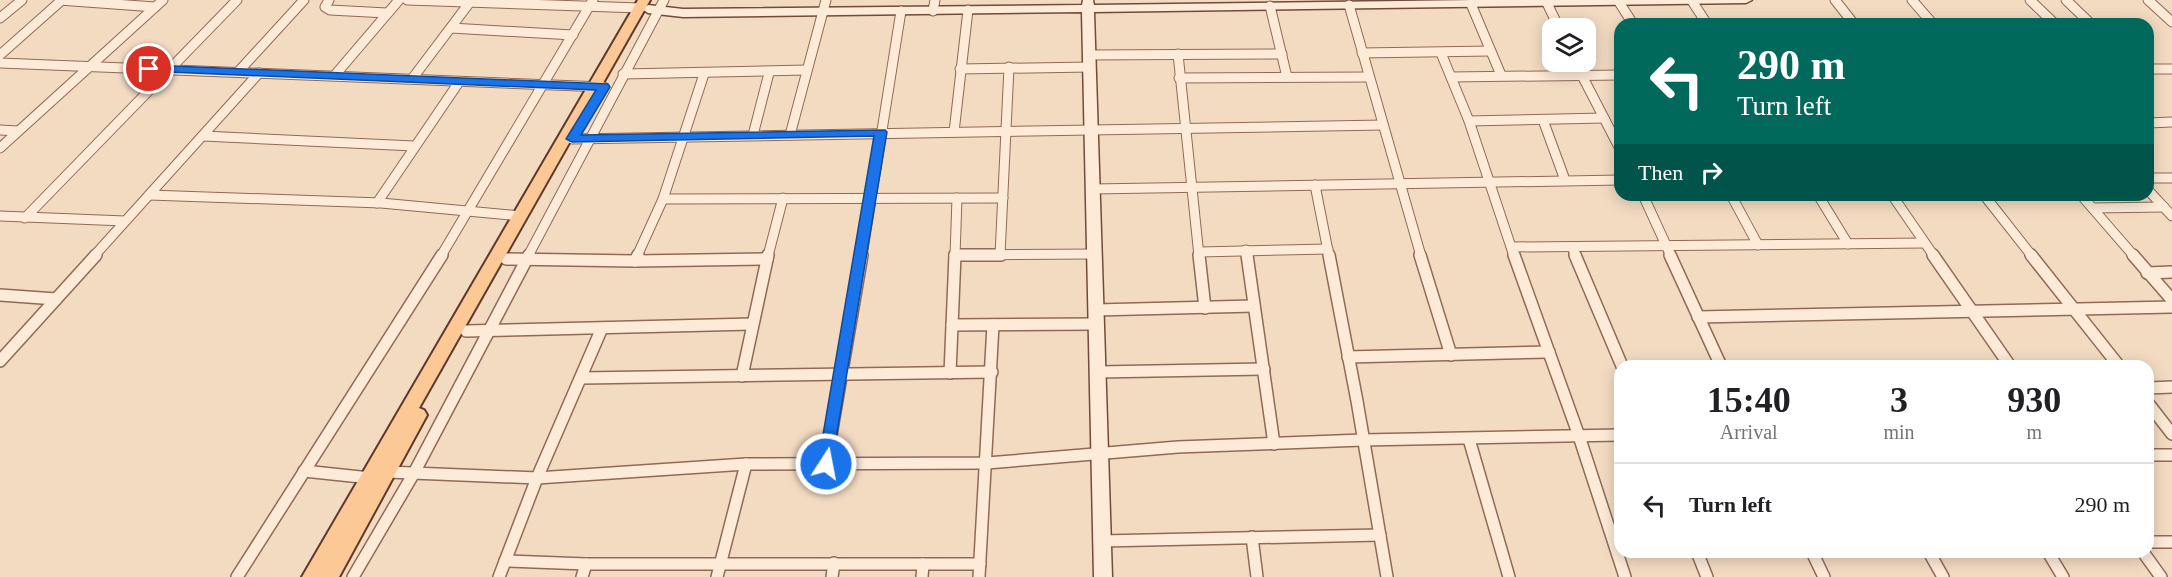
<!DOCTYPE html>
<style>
:root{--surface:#fff;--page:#f2f2f2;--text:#202124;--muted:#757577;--line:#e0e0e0}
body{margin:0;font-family:Georgia,serif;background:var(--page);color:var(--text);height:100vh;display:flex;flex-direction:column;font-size:22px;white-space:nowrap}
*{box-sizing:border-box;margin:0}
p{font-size:20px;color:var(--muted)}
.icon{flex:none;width:33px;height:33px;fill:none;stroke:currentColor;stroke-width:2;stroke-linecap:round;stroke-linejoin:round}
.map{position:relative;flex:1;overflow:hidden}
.drawer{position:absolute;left:1614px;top:360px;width:540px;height:198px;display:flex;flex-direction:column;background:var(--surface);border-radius:18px;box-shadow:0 3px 15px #0003}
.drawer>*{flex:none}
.top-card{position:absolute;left:1614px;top:18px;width:540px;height:183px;border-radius:18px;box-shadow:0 3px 15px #0003;background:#00695c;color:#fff;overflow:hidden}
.tools{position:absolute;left:1542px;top:18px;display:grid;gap:12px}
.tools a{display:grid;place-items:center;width:54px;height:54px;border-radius:12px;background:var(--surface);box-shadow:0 3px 15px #0003;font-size:30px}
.pin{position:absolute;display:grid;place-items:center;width:51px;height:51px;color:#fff;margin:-26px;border:3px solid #fff;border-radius:50%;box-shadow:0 2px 6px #0007}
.me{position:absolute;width:66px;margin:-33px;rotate:11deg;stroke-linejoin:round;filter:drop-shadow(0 0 4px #0008)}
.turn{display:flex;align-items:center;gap:21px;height:126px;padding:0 24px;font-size:27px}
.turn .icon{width:78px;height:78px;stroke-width:2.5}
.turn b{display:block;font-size:42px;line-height:51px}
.then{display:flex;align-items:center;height:57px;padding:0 24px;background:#0003;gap:12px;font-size:22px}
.eta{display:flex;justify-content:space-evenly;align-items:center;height:102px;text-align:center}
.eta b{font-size:36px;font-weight:700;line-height:42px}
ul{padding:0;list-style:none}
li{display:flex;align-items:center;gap:18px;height:84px;padding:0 24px;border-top:2px solid var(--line)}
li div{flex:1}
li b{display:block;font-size:22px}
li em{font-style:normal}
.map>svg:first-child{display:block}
</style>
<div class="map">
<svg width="2172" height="577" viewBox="0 0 2172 577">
<rect width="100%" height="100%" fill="#f3dbc2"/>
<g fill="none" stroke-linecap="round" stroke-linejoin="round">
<defs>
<g id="street-far1">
<polyline points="59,0 155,7"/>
<polyline points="329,0 325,7 330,10 387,13"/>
<polyline points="407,0 640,8"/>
<polyline points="1835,0 1854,24"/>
<polyline points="1912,0 1933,24"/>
<polyline points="2030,0 2055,24"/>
<polyline points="2066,0 2091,24"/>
<polyline points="2148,0 2172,22"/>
<polyline points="1692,1 1707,24"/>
<polyline points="1619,2 1633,24"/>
<polyline points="1547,3 1559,28"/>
<polyline points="1471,4 1501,75"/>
<polyline points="1349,5 1421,256"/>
<polyline points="1270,6 1287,77"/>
<polyline points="933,11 935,0"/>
<polyline points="0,18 22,0"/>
<polyline points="451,28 573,35"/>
<polyline points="1362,53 1490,51"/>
<polyline points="1441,53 1469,121 1514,256"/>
<polyline points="1178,54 1199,256"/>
<polyline points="0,55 62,0"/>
<polyline points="1089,55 1282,54"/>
<polyline points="1575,62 1620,149"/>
<polyline points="0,63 604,87"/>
<polyline points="960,69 1090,67"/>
<polyline points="2148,69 2172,69"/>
<polyline points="238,72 304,0"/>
<polyline points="623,74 806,70"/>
<polyline points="335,75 399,0"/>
<polyline points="1451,77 1620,75"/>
<polyline points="1179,78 1369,77"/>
<polyline points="412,79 470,2"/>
<polyline points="1543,120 1565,180"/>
<polyline points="1469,121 1604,118"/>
<polyline points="2148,123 2172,122"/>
<polyline points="0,130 18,131"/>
<polyline points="954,132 968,10"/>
<polyline points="753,135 769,73"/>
<polyline points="790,135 826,0"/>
<polyline points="203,136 414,146"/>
<polyline points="572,139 1383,125"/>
<polyline points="0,148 163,0"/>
<polyline points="2148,178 2172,178"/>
<polyline points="1315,185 1329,256"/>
<polyline points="1093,189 1620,180"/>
<polyline points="2148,190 2172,216"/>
<polyline points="149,195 381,203 520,216"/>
<polyline points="1643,195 1671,256"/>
<polyline points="1731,195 1758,245"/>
<polyline points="1818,195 1848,244"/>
<polyline points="1892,195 1934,256"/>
<polyline points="1984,195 2032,256"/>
<polyline points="2081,195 2134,256"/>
<polyline points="663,199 1003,198"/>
<polyline points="377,203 459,82"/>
<polyline points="2093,208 2164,207"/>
<polyline points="0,216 125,221"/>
<polyline points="25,218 237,0"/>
<polyline points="1512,247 1924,243"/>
<polyline points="1572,247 1576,256"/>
<polyline points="1246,250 1247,256"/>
<polyline points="1200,252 1328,249"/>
<polyline points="955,255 1095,254"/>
<polyline points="1000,255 1009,67"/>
<polyline points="94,256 259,73"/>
<polyline points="441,256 593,0"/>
<polyline points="528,256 664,0"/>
<polyline points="637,256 663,199 704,74"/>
<polyline points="768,256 783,198"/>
<polyline points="862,256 901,11"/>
<polyline points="955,256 957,198"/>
</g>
<g id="street">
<polyline points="955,255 1001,255"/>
<polyline points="1199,255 1205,308"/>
<polyline points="1247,255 1274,444"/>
<polyline points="1329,255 1357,401 1387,577"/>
<polyline points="1420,255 1451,355"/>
<polyline points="1514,255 1579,436 1625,577"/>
<polyline points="1575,255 1622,366"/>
<polyline points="1670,255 1721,366"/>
<polyline points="1933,255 2010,366"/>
<polyline points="2031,255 2119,366"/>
<polyline points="2133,255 2172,300"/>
<polyline points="506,259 635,261 767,259"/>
<polyline points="635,261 638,255"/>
<polyline points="2147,273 2172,272"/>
<polyline points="0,295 56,299"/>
<polyline points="1096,310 1254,306"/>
<polyline points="1698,317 2172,307"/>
<polyline points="952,325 1097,324"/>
<polyline points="466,331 752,324"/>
<polyline points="1348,357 1549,352"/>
<polyline points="0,361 96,255"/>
<polyline points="1098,372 1264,369"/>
<polyline points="950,373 955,255"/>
<polyline points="742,376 768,255"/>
<polyline points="581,378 992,372"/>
<polyline points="2148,388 2172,387"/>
<polyline points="2148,403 2172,434"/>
<polyline points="1469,439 1509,577"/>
<polyline points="2148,455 2172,455"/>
<polyline points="826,464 862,255"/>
<polyline points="304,471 370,478"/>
<polyline points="388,472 537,478 746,464 987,463 1178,447 1363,440 1620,435"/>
<polyline points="1252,537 1257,577"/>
<polyline points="1102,541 1380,535"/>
<polyline points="2148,542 2172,542"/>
<polyline points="1697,552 1707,577"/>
<polyline points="1812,552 1824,577"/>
<polyline points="1929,552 1943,577"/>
<polyline points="2048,552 2063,577"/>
<polyline points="2143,552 2161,577"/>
<polyline points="505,561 586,564 980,564"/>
<polyline points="237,577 442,255"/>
<polyline points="353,577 414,473 529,255"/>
<polyline points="499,577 537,478 602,328"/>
<polyline points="582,577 586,564"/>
<polyline points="717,577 746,464"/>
<polyline points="832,577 834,563"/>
<polyline points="922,577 923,564"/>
<polyline points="979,577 993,325"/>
</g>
<polygon id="secondary" points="1083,0 1093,0 1094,5 1477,0 1752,0 1746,3 1094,12 1112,577 1094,577 1082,12 683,17 648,13 642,9 648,5 683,9 1082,5"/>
<polygon id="primary" points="638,0 650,0 419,408 424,410 427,415 339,577 302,577"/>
</defs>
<!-- street-far1 casing -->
<use href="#street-far1" stroke="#906a57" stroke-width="11"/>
<!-- street casing -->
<use href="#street" stroke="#906a57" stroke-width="14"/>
<!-- secondary casing -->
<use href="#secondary" stroke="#724b3a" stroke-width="3"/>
<!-- primary casing -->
<use href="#primary" stroke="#5e392b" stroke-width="4"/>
<!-- street-far1 -->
<use href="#street-far1" stroke="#fdead7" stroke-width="9"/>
<!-- street -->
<use href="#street" stroke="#fdead7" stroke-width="11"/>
<!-- secondary -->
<use href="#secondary" fill="#fdead7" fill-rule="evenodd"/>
<!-- primary -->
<use href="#primary" fill="#fbc896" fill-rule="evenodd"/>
</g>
<!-- route -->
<polygon fill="#1a73e8" stroke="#114b97" stroke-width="1.5" points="149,65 608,84 610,87 581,135 885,130 887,132 831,469 826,470 820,469 818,464 874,136 572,142 566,139 596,90 145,71 145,66"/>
</svg>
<div class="tools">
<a><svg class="icon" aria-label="layers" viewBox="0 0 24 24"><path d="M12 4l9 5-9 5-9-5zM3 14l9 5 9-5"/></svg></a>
</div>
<div class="pin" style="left:149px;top:69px;background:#d93025"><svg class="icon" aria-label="arrive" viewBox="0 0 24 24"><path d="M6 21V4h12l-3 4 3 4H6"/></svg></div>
<svg class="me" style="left:826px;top:464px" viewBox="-20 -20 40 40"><circle r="17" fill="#1a73e8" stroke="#fff" stroke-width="3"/><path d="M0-11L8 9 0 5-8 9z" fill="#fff"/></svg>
<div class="top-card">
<div class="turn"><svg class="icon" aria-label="left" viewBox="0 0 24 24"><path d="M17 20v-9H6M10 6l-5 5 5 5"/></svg><div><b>290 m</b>Turn left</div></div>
<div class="then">Then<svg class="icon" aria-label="right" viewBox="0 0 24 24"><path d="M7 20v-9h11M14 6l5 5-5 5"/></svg></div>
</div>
<section class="drawer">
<div class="eta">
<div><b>15:40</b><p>Arrival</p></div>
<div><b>3</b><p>min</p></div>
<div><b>930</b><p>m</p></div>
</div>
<ul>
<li><svg class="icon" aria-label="left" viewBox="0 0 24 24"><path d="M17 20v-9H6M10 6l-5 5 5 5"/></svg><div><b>Turn left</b></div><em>290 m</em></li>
</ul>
</section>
</div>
